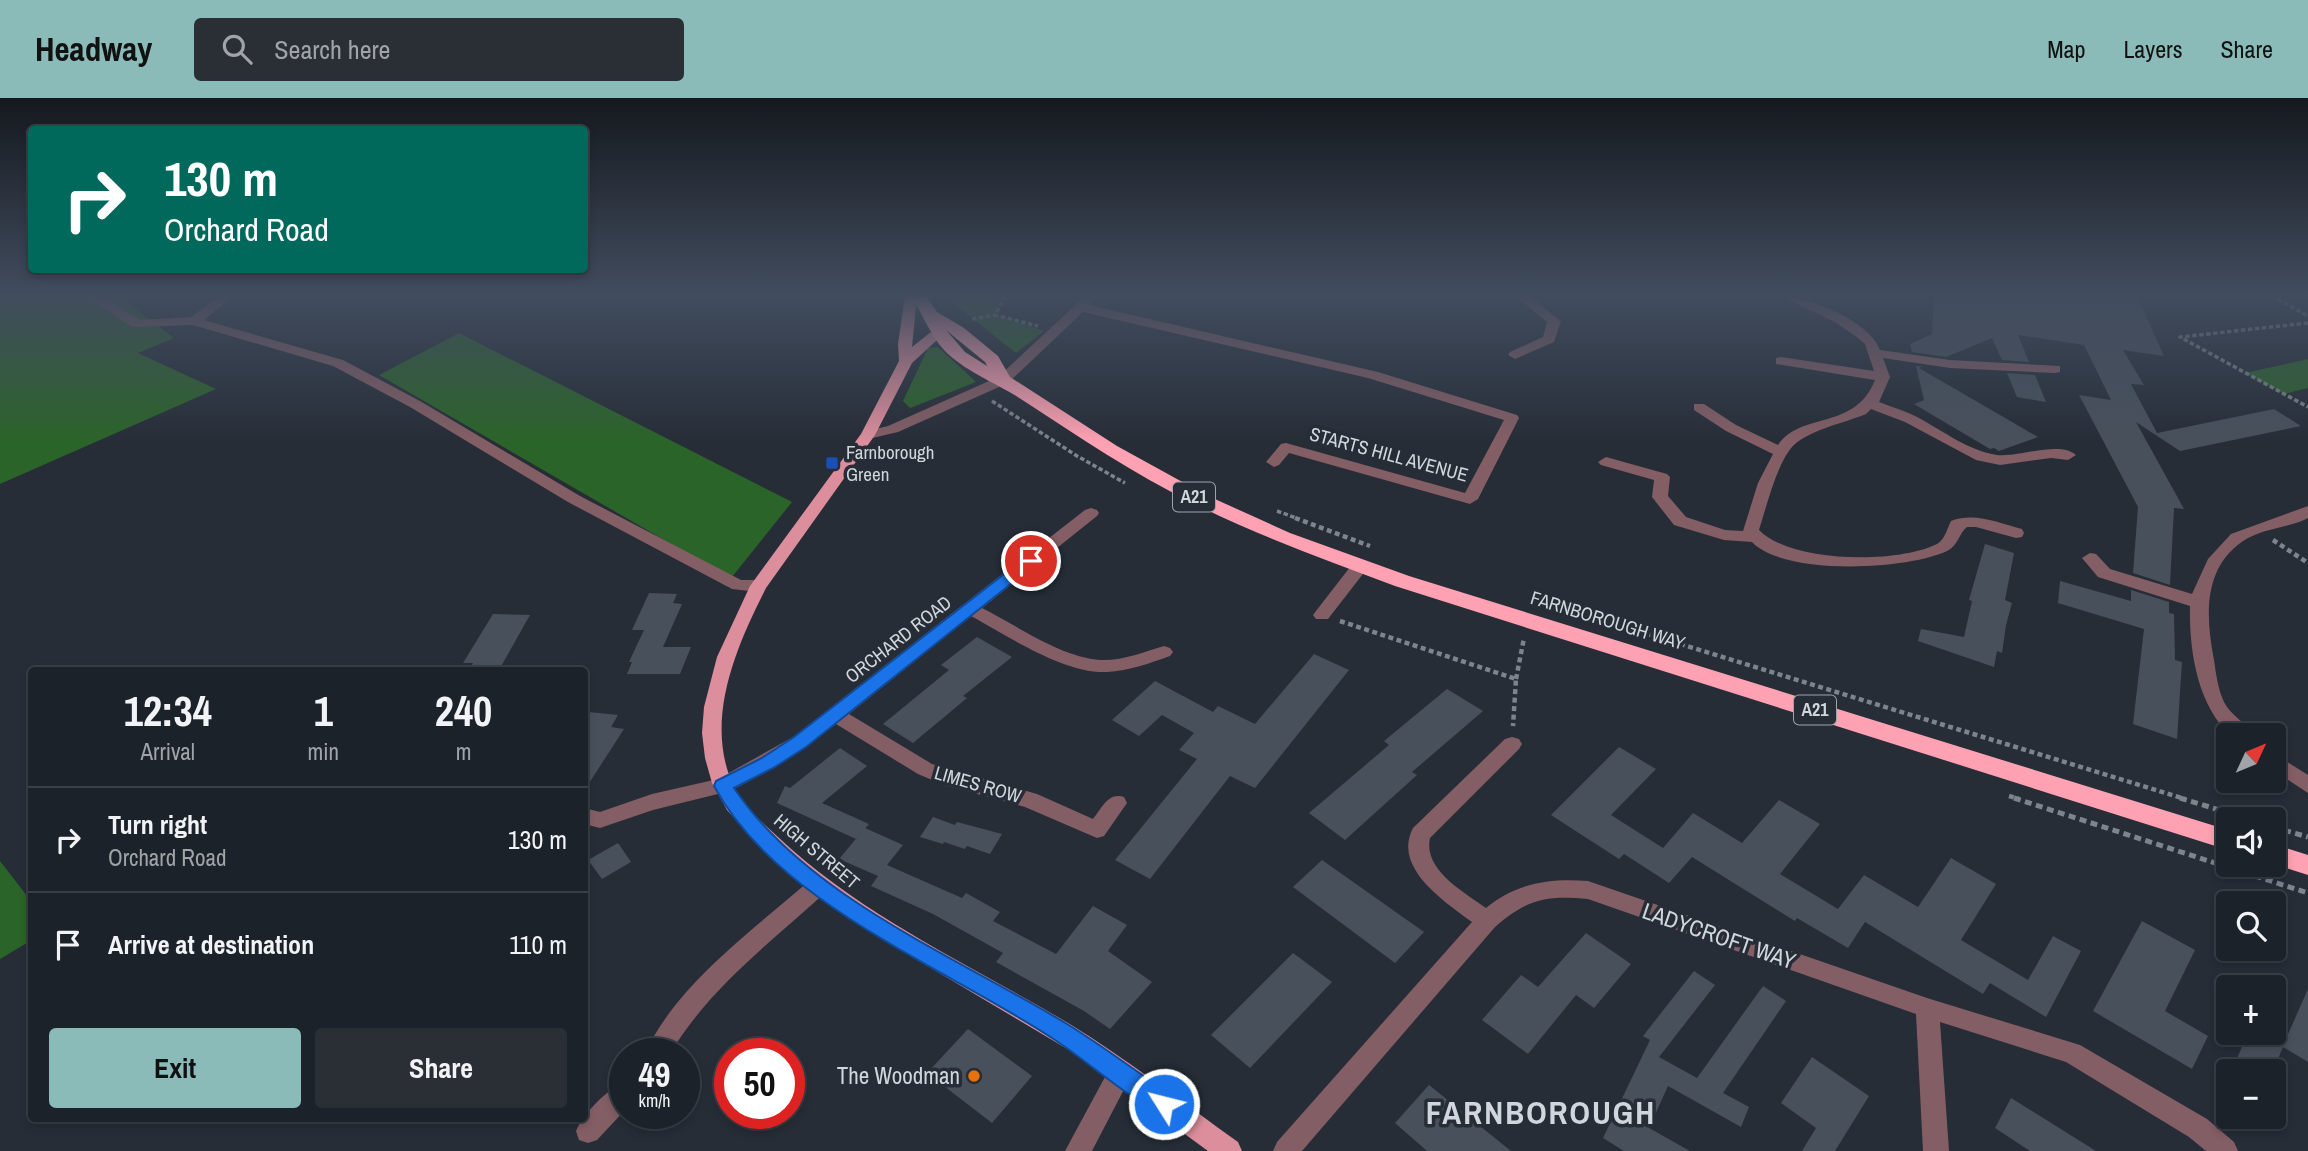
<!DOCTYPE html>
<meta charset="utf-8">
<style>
:root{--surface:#1c2229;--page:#292f35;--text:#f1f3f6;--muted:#a0a4a8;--line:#3a3f46;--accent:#8bbbb9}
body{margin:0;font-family:"Archivo Narrow",sans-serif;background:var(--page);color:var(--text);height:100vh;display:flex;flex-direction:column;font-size:26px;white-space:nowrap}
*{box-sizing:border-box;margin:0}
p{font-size:23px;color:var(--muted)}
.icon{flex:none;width:38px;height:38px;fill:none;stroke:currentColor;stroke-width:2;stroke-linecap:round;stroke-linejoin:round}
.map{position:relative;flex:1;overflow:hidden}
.details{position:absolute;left:28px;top:569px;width:560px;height:455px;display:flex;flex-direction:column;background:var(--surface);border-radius:7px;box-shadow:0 4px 10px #0003,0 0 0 2px var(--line)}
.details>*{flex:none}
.guide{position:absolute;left:28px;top:28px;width:560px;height:147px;border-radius:7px;box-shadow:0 4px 10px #0003,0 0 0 2px var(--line);background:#00695c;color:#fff;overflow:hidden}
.needle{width:46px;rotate:46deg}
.controls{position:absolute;left:2216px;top:625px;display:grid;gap:14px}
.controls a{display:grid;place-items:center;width:70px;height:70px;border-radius:7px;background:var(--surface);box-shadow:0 4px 10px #0003,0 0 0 2px var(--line);font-size:35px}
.speed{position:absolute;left:609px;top:940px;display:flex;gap:14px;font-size:35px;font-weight:700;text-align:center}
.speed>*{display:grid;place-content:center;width:91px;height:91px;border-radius:50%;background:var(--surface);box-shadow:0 4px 10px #0003,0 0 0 2px var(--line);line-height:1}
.speed small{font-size:18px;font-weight:400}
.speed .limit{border:10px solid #d22;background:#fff;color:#111}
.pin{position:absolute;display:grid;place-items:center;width:60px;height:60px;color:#fff;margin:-30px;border:4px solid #fff;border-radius:50%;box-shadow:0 2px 7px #0007}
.me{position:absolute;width:77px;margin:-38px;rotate:306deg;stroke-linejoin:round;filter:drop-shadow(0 0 5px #0008)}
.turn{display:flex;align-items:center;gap:24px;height:147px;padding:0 21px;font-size:32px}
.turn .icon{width:91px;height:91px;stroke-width:2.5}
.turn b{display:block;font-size:49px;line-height:60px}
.eta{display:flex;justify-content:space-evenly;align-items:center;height:119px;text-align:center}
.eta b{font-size:42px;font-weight:700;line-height:49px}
.action{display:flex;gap:14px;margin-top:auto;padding:14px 21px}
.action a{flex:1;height:80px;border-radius:7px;background:var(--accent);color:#111;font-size:28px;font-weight:700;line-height:80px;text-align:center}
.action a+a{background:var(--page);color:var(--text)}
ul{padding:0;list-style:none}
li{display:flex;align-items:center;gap:21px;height:105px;padding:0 21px;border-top:2px solid var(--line)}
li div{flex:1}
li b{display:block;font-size:26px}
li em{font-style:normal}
header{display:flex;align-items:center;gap:42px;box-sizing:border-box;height:98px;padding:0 35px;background:var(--accent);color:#111}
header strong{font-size:33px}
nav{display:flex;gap:38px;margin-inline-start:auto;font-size:24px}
.search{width:490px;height:63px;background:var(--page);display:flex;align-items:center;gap:18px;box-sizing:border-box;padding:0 24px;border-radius:7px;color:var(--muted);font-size:26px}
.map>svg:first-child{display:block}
</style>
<header>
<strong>Headway</strong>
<div class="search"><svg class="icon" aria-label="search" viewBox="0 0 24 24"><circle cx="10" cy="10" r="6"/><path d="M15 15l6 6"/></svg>Search here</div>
<nav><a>Map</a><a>Layers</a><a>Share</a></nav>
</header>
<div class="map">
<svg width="2308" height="1053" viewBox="0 0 2308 1053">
<rect width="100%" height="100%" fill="#262d37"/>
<!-- green -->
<g fill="#2b6429">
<polygon points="0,198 119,198 174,240 138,255 216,291 0,386"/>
<polygon points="944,198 1011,198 1007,204 1000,203 995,217 1044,233 1016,255"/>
<polygon points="459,235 792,404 732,479 723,476 379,277"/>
<polygon points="938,249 976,284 910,310 903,303 928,250"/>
<polygon points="2308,261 2308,290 2284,296 2245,275"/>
<polygon points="0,763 31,803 32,842 0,861"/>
</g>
<!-- building -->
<g fill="#48505b">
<polygon points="1934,198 2137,198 2164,258 2123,252 2144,287 2131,286 2157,335 2274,311 2301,328 2180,353 2136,324 2184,411 2174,410 2170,487 2133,475 2138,409 2079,297 2111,302 2084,247 2018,237 2029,264 2002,262 1992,240 1946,259 1912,254 1910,246 1932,236"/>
<polygon points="1916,268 1922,268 1919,270 2038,339 1999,353 1994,350 1990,351 1914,306 1924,302"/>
<polygon points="2007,275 2035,277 2046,304 2017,299"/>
<polygon points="1985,446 2014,455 2005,502 2012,505 2006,527 2002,555 1997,553 1994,569 1918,543 1921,531 1964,539 1972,503 1969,502"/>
<polygon points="2060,483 2131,503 2131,492 2169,504 2169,515 2174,516 2175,562 2182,564 2177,641 2133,626 2144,531 2058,505"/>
<polygon points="649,495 677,496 673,505 682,506 663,549 691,549 680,576 627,576 632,564 629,564 644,532 632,532"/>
<polygon points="493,516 530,517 499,572 469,572 473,565 463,565"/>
<polygon points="977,539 1012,559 963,598 967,600 913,645 883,626 949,572 941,567"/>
<polygon points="1314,556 1349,572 1255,690 1230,678 1150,781 1115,762 1197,661 1179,652 1194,635 1162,617 1139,638 1112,622 1155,583 1213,614 1218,608 1255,626"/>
<polygon points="1447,591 1483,613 1412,674 1417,677 1345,742 1309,715 1389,647 1384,643"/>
<polygon points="589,614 618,617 611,629 624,631 584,693 584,621"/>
<polygon points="1619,649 1656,671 1611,717 1663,750 1693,715 1742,745 1779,702 1820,726 1780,776 1838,811 1864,777 1918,809 1951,760 1996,786 1961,842 2028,882 2053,838 2081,853 2046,919 1990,885 1983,896 1865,824 1848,850 1797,820 1795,823 1692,759 1669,785 1624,756 1619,761 1551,717"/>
<polygon points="840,650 867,668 822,705 869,726 856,741 777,705 785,688 790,690"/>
<polygon points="933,719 955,727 957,724 1002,736 990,756 967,748 965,751 944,744 943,746 920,739"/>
<polygon points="865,730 903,747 887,767 962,800 966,795 1000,814 993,823 1056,856 1093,808 1127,827 1108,853 1152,884 1110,931 1084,913 996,864 1003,855 933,816 871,788 878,778 839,761"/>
<polygon points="618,745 631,764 602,781 588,762"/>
<polygon points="1322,762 1424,834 1395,865 1293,789"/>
<polygon points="2142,823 2195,852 2165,913 2208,938 2192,971 2093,913"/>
<polygon points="1586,835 1631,866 1594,910 1576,897 1528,956 1482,922 1521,877 1538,889"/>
<polygon points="1293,855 1332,884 1250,970 1211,937"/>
<polygon points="1694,873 1715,887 1659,959 1697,980 1763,888 1786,903 1723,995 1749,1009 1741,1029 1668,988 1649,1030 1690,1053 1624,1053 1603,1040 1650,942 1643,938"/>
<polygon points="2308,891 2308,964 2283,949 2273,973 2232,973 2248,934 2288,934 2285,943"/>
<polygon points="968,931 1032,978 992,1025 927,975"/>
<polygon points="1812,959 1869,998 1835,1053 1802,1053 1816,1030 1781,1005"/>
<polygon points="1429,987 1511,1053 1427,1053 1395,1025"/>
<polygon points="2011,1000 2096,1053 2030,1053 1995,1030"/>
</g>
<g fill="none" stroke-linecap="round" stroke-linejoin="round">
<!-- path-far2 -->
<g stroke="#7e848c" stroke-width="3.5" stroke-dasharray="4.5 2.5" stroke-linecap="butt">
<polyline points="1006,198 995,217 1038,228"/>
<polyline points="2272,198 2308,218"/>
<polyline points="972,221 995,217"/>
<polyline points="2308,225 2180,239 2308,309"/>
<polyline points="992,303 1077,358 1125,385"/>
<polyline points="1277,413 1299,421"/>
</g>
<!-- path-far1 -->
<g stroke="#7e848c" stroke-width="4.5" stroke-dasharray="5 3.5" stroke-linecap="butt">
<polyline points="1295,420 1370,448"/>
<polyline points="2273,442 2308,465"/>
<polyline points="1340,523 1516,581 1513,628"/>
<polyline points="1615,526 2185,701"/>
<polyline points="1516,581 1524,540"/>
<polyline points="2009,698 2019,701"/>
</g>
<!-- path -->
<g stroke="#7e848c" stroke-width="5" stroke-dasharray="7 4.5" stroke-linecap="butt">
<polyline points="2014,700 2308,795"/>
<polyline points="2180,700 2249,721"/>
<polyline points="2273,729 2308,739"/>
</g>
<!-- minor -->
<g fill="#845e65" fill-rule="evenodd">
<polygon points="86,198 101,198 140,222 191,219 219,198 233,198 204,222 343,262 420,303 580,398 741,482 758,482 766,488 758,494 732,491 568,404 410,309 333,268 193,227 132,229"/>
<polygon points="1085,198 1098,198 1089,207 1378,274 1517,317 1519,320 1478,401 1470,406 1289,355 1279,367 1274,369 1266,364 1281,346 1286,345 1465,395 1504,322 1368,280 1083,214 1008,285 898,334 868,341 861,337 863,334 888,328 998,279"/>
<polygon points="1515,198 1529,198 1561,223 1554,244 1515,261 1508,257 1510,254 1543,239 1547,224"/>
<path d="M1780,198C1808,198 1870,223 1880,252L1950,262L2060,268V274L2055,275L1950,270L1883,260L1890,279L1879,304C1892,309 1906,313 1919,320C1943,333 1969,353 1997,357C2017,360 2060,342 2076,357L2068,362L2051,360L2000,367L1976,362L1905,324L1871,311L1866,316C1844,325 1813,331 1795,346C1778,361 1766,410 1759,432C1791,465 1897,466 1937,446C1945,441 1947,431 1951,423C1975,414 1998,425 2022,431L2024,435L2022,439L2016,440L1976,429H1967C1959,435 1958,448 1947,453C1907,472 1784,478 1752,444L1724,442L1674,427L1652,399L1654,382L1601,367L1598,364L1606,359L1667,376L1670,379L1668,398L1686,419L1725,432L1743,433L1758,385L1773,356L1726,333L1694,312V306H1704L1736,327L1778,347C1801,313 1855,333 1875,282L1776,266V260L1781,259L1874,273L1865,246L1858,240L1835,224Z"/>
<path d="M2308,408V420L2304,422C2285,430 2261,431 2243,443C2202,471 2206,520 2214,562C2216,576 2218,591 2224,604C2231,618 2246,624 2253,637H2230C2197,606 2189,552 2190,508L2098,479L2082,460L2090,455L2096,456L2110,471L2192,496L2208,461L2231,436Z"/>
<path d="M1091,410L1097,412L1099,415L1097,418L982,510C1018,528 1060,559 1101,562C1122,563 1144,554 1164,548L1170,550L1173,554L1170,558C1150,565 1129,573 1107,574C1064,576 1008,538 971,518L849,616L932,666L1037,696L1093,721C1102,710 1108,694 1124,699L1127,705L1104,738L1097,740L1025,709L944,687L918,676L836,626L776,669L730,693L653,712L600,730L584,726V710L600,714L652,696L718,681L793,639L1085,412Z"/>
<polygon points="1360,463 1366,464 1368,468 1366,472 1328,521 1316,521 1313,517 1316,513 1354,464"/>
<path d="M1512,639L1519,641L1522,646L1519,651L1430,740C1423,772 1464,794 1486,810C1516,785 1550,780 1588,783L1927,900L2080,947L2207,1021L2234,1044L2238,1053H2206L2189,1039L2066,964L1940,924L1949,1053H1923L1916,916L1588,801C1546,797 1527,801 1495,829L1302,1053H1273L1277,1044L1472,824C1445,804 1392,770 1413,730L1505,641Z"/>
<polygon points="2273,655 2308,677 2308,695 2273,672"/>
<path d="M818,779L826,782L829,788L826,794C771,844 708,891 670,956H645C676,886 755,831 810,782Z"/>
<polygon points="1121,963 1130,966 1133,974 1092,1053 1065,1053 1112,966"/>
<path d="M625,984V1012L597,1042L588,1045L579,1042L576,1033C583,1016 607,991 625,984Z"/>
</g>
<!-- major -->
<path fill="#dc8e9c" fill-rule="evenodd" d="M905,198H917L912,249L936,230L938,221H948L949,231L912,265L875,337L766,490C736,549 704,622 733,687C742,708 762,724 778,739C863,819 969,866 1068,925C1127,961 1182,1004 1238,1044L1242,1053H1208L1074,955L857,826L785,772L753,741L727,712L712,685L705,660L702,635L704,609L717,559L750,488L861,336L899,263L898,246Z"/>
<!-- highway -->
<g fill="#fea1b2" fill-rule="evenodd">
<path d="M910,198H926L937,214L964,230L998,258L1010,279L1117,348L1206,397L1290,435L1409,478L2228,732V752L1395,488C1327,462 1258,438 1193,405C1134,376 1079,339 1024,303C999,286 965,274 944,252C929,236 923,215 910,198ZM946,232L985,264L987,268L965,254Z"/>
<polygon points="2273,746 2308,757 2308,777 2273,766"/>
</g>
</g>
<!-- sky -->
<linearGradient id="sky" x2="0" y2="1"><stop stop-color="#15191e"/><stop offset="0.57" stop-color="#414c5e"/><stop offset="1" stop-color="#414c5e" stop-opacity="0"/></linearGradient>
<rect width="2308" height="345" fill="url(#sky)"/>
<!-- route -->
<path fill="#1a73e8" stroke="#114b97" stroke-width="2" d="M1031,458L1038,463L1036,466L806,649L775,669L734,690C807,799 957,859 1067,926C1103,948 1137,974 1172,998L1175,1006L1172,1013L1164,1016C1131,1003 1086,962 1055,942C947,870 777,806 714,688L716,683L762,660L794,639L1026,459Z"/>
<!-- markers -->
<rect fill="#1a4fb4" stroke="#262d37" stroke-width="2.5" x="825" y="358" width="14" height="14" rx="3.5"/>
<circle fill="#e8710a" stroke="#262d37" stroke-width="2.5" cx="974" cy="978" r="7"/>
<g text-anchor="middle" stroke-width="7" stroke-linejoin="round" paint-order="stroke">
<!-- shield labels -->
<g fill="#262d37" stroke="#9ea3aa" stroke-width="2">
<rect x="1173" y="384.5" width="42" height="29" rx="5"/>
<rect x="1794" y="597.5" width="42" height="29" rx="5"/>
</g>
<g font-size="18" font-weight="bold" fill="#d1d5dc">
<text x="1194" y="405">A21</text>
<text x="1815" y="618">A21</text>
</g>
<!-- poi labels -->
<g font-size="19" fill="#d1d5dc" stroke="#262d37" text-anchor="start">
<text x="846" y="361">Farnborough<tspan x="846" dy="22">Green</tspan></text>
</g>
<!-- street labels -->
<g font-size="19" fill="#d1d5dc" stroke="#262d37">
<text transform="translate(1389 356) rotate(15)" y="7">STARTS HILL AVENUE</text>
<text transform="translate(1608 522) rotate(17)" y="7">FARNBOROUGH WAY</text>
<text transform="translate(898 541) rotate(-38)" y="7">ORCHARD ROAD</text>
<text transform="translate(978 686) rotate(16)" y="7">LIMES ROW</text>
<text transform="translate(817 753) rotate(40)" y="7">HIGH STREET</text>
</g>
<!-- near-street labels -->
<g font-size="23" fill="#d1d5dc" stroke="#262d37">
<text transform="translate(1719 838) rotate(19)" y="8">LADYCROFT WAY</text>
</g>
<!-- near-poi labels -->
<g font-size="23" fill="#d1d5dc" stroke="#262d37" text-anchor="end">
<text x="960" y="986">The Woodman</text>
</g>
<!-- near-district labels -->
<g font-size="32" font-weight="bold" letter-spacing="2" fill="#d1d5dc" stroke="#262d37">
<text x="1541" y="1026">FARNBOROUGH</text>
</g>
</g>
</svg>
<div class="controls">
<a><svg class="needle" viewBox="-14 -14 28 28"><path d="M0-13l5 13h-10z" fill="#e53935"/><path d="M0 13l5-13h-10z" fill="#a0a4a8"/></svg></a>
<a><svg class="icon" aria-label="sound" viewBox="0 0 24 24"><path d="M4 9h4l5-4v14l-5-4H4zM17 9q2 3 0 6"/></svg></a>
<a><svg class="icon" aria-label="search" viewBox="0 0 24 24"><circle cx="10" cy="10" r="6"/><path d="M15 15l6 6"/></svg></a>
<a>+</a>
<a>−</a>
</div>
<div class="speed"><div>49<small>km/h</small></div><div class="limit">50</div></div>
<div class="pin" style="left:1031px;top:463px;background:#d93025"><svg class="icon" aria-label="arrive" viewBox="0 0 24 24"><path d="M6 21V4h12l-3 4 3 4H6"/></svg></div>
<svg class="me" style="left:1164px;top:1006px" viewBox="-20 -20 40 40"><circle r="17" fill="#1a73e8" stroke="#fff" stroke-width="3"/><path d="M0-11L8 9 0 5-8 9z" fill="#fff"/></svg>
<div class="guide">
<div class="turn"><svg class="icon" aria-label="right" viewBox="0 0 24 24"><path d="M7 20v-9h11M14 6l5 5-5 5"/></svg><div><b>130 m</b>Orchard Road</div></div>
</div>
<section class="details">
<div class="eta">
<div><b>12:34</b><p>Arrival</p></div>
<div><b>1</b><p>min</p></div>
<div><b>240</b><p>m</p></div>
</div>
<ul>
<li><svg class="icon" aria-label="right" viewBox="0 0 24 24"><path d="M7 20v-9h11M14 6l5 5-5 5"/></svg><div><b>Turn right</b><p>Orchard Road</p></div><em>130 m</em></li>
<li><svg class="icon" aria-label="arrive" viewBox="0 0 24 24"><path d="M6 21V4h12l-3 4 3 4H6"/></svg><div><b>Arrive at destination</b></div><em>110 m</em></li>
</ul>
<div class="action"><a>Exit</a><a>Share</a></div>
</section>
</div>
